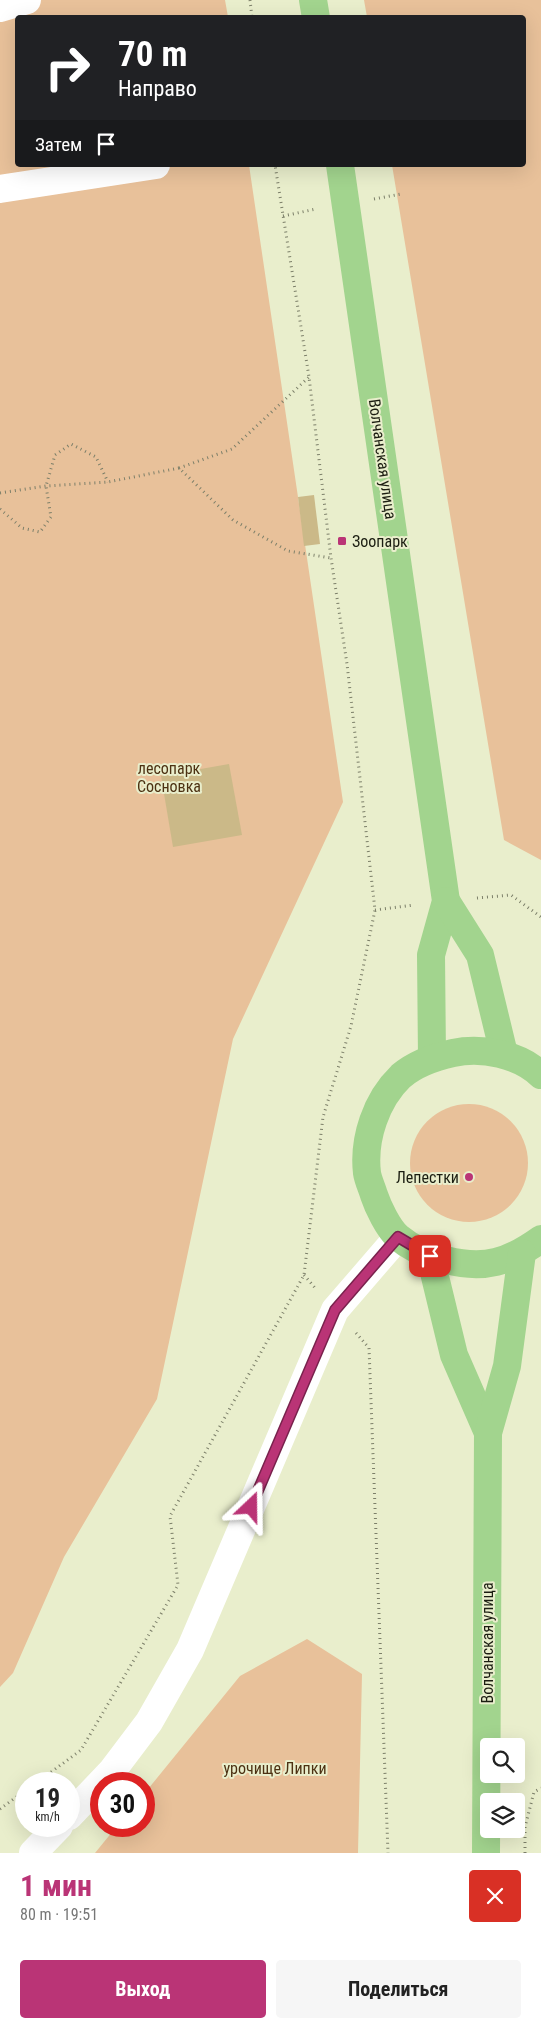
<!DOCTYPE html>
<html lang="ru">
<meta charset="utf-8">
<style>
:root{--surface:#fff;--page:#f6f6f6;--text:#222;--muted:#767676;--accent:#ba3476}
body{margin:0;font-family:"Roboto Condensed",sans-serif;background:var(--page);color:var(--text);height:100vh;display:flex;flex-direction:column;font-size:19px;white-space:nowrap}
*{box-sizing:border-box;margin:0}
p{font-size:16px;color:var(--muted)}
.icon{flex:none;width:28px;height:28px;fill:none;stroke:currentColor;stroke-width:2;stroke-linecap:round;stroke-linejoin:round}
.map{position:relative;height:1853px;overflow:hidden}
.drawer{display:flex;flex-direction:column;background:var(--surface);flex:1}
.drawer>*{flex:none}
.hud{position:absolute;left:15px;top:15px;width:511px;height:152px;border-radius:5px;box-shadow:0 5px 20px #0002;background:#202124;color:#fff;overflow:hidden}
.tools{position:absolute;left:480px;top:1738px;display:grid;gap:10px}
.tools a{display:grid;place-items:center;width:45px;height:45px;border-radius:5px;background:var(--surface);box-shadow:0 5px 20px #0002;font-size:25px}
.speed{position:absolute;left:15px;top:1772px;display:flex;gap:10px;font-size:25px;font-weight:700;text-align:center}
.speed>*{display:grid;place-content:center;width:65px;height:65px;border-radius:50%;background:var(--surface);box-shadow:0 5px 20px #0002;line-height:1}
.speed small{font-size:12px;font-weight:400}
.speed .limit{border:8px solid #d22;background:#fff;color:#111}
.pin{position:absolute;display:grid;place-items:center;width:42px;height:42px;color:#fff;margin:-21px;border-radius:10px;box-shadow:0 2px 8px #0006}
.me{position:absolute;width:55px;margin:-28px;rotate:23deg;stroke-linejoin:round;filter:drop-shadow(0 0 4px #0008)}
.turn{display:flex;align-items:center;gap:18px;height:105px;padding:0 20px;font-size:22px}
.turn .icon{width:65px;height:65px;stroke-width:2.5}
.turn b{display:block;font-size:35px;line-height:42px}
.then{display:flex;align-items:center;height:48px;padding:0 20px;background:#0003;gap:10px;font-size:19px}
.round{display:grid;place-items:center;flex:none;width:52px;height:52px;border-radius:5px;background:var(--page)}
.head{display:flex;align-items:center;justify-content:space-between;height:85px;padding:0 20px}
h1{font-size:30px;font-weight:700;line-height:38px;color:var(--accent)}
.cta{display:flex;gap:10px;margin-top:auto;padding:10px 20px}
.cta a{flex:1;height:58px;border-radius:5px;background:var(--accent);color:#fff;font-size:20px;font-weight:700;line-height:58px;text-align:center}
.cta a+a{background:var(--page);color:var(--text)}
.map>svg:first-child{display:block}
</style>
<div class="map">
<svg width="541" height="1853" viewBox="0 0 541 1853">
<rect width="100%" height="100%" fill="#e9eecc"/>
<!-- green -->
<g fill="#e8c19a">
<polygon points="0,0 225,0 228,17 18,18 18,165 249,165 343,802 233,1039 157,1399 64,1557 13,1673 0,1687"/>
<polygon points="364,0 541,0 541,860 504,840 392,165 524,165 524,18 367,17"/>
<circle cx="469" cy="1163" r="59"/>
<polygon points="307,1639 362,1674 358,1853 95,1853 117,1826 144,1826 144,1794 240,1676"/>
</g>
<!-- building -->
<g fill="#cbb988">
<polygon points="314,495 320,544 304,546 298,497"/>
<polygon points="229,764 242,835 173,847 161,776"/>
</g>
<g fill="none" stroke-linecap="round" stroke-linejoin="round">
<!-- path -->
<g stroke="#7c7f69" stroke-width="3" stroke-dasharray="1 4" stroke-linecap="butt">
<polyline points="250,0 252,18"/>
<polyline points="374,199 401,194"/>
<polyline points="283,216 316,209"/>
<polyline points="179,468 232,449 309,377"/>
<polyline points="0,493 46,486 108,482 179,468 233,520 288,551 331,558"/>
<polyline points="0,509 22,528 40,532 51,517 46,486 55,455 71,444 96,457 108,482"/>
<polyline points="477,898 511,895 541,917"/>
<polyline points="375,910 414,905"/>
<polyline points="304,1275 316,1289"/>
<polyline points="356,1333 369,1348 388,1853"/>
<polyline points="35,1784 81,1750 178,1585 170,1516 304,1275 323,1117 351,1026 375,910 347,664 331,558 309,377 275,165"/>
<polyline points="0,1809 26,1790"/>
<polyline points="525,1853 525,1827 534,1792 541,1788"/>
</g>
<!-- minor -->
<g stroke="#fff" stroke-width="28">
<polyline points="0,8 27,0"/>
<polyline points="0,189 156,165"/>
<polyline points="69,1816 112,1771 149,1722 190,1650 335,1310 398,1237"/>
<polyline points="33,1853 59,1826"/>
</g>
<!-- major -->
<g stroke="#a2d48e" stroke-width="28">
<polyline points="313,0 316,18"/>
<polyline points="340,165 446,901 431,955 432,1058"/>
<polyline points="446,901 480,955 504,1054"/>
<path d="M541,1075C519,1054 482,1047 453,1053C435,1057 415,1064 401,1076C376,1100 363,1139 367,1173C368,1180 372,1188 374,1195C378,1207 388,1228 398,1237C411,1248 430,1256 446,1260C485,1270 509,1262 541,1239"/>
<polyline points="430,1256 454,1355 488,1433"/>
<polyline points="486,1853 488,1433 507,1366 522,1253"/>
</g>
</g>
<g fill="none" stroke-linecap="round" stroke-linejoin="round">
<defs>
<polyline id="route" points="251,1507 335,1310 398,1237 430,1256"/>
</defs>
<!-- route casing -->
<use href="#route" stroke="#79224d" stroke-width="12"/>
<!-- route -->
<use href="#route" stroke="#ba3476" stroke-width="9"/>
</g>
<!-- markers -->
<g fill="#ba3476" stroke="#e9eecc" stroke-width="2">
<rect x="337" y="536" width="10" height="10" rx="2.5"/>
<circle cx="469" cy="1177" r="5"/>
</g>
<g text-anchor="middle" stroke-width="4" stroke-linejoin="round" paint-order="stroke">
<!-- street labels -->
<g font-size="16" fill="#1b1d11" stroke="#e9eecc">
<text transform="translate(383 459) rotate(82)" y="6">Волчанская улица</text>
<text transform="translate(487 1643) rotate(-90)" y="6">Волчанская улица</text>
</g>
<!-- poi labels -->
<g font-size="16" fill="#1b1d11" stroke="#e9eecc" text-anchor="start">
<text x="352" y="547">Зоопарк</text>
<text x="459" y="1183" text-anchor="end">Лепестки</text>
</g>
<!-- park labels -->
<g font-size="16" fill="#4c3112" stroke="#e9eecc">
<text x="169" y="774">лесопарк<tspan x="169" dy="18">Сосновка</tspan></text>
<text x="275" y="1774">урочище Липки</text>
</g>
</g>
</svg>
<div class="tools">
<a><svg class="icon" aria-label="search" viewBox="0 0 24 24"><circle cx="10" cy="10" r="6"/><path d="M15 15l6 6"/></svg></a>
<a><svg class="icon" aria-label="layers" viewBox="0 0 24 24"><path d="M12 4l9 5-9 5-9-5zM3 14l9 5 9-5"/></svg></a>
</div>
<div class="speed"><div>19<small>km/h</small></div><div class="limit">30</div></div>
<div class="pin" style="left:430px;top:1256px;background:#d93025"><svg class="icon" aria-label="arrive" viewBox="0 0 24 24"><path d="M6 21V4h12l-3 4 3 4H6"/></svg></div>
<svg class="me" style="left:251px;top:1507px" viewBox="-20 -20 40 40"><path d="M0-17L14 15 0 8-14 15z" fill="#ba3476" stroke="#fff" stroke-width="4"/></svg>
<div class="hud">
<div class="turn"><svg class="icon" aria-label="right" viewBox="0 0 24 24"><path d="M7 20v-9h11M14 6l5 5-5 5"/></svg><div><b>70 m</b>Направо</div></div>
<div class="then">Затем<svg class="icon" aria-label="arrive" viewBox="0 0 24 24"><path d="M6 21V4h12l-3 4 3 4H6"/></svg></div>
</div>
</div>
<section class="drawer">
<div class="head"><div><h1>1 мин</h1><p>80 m · 19:51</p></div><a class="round" style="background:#d93025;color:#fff"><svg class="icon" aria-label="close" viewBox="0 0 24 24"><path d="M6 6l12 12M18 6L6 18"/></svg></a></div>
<div class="cta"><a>Выход</a><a>Поделиться</a></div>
</section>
